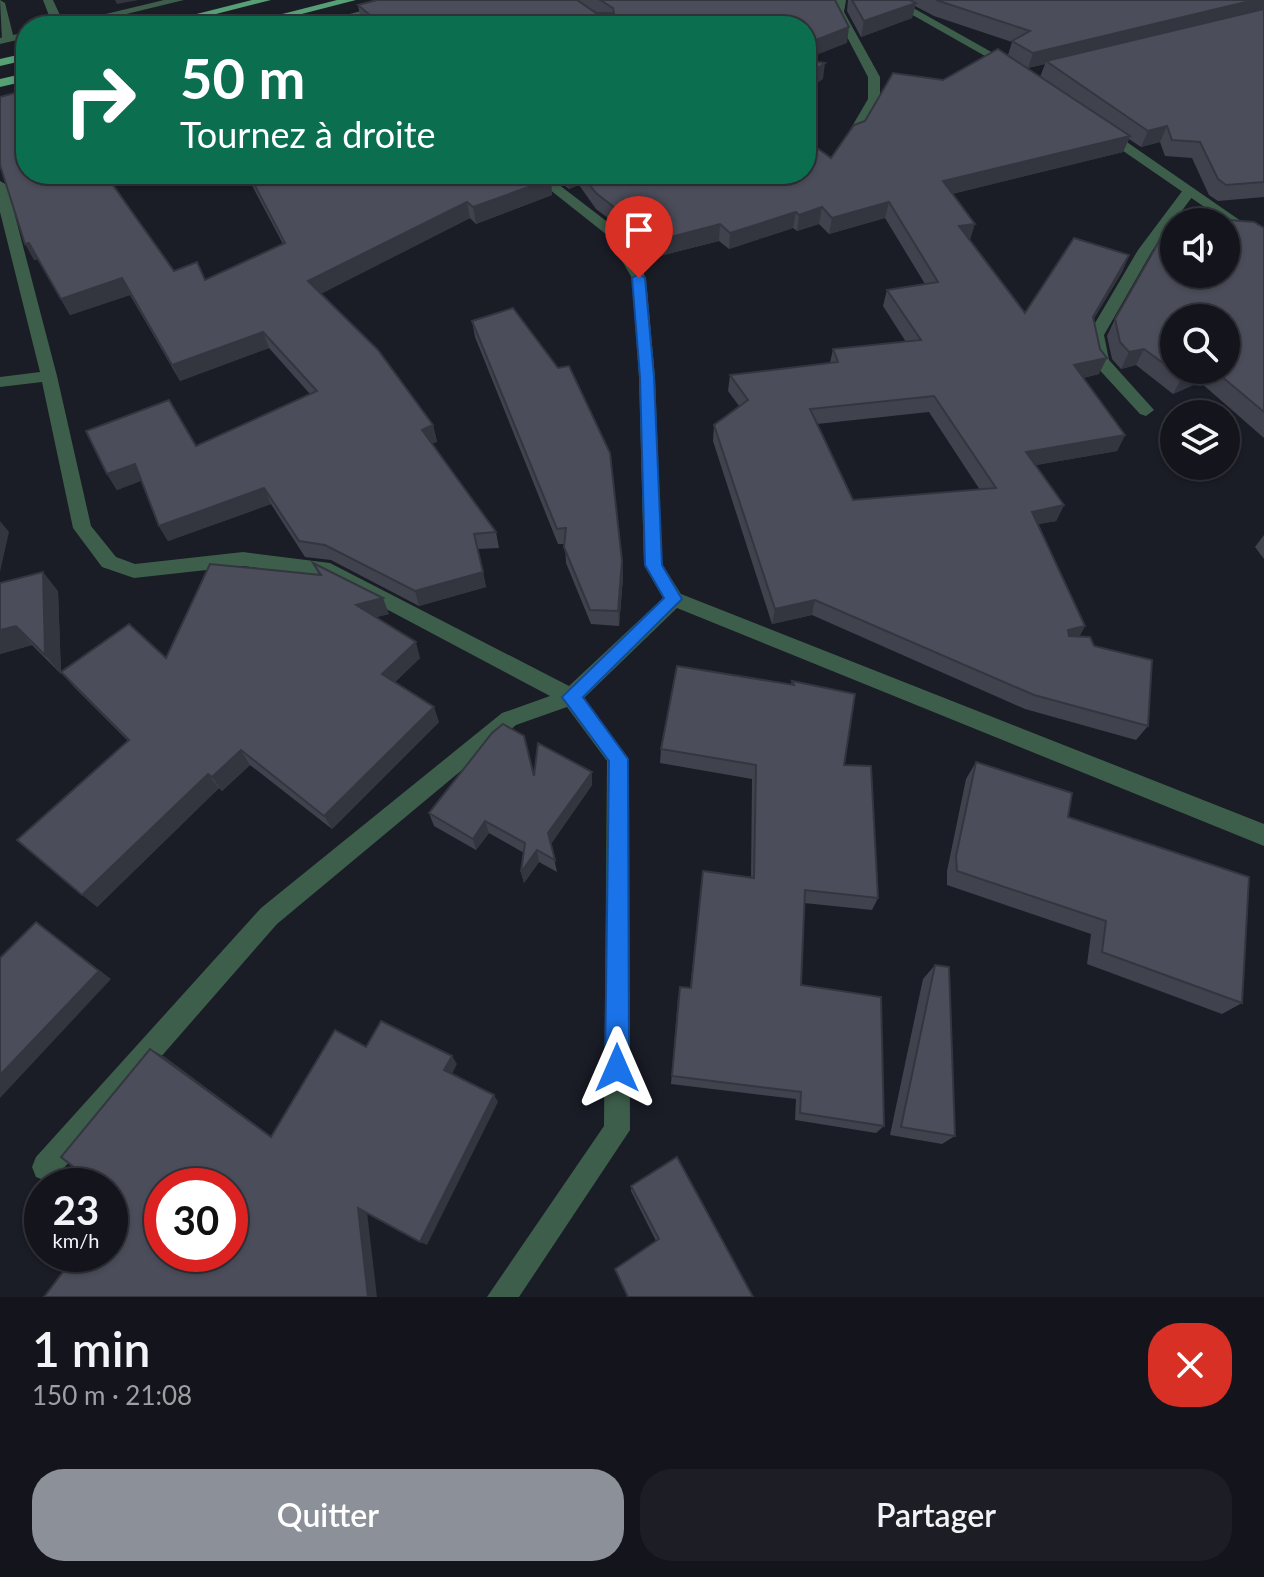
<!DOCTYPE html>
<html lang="fr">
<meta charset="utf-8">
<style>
:root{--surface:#14151c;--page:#1d1e25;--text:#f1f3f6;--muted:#9d9fa3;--line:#33343b;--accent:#8c9099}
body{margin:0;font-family:Lato,sans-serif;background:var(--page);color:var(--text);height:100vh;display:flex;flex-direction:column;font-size:30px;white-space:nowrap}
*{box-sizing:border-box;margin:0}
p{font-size:26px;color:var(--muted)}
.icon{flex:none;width:44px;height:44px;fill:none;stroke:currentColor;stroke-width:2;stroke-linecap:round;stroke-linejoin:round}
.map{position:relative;height:1297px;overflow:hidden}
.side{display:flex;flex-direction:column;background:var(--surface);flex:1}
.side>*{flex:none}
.hud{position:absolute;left:16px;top:16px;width:800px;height:168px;border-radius:32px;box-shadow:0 2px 6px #0004,0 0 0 2px var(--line);background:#0b6e4f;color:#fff;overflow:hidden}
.buttons{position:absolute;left:1160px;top:208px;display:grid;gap:16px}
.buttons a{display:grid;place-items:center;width:80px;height:80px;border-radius:50%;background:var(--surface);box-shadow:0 2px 6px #0004,0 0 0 2px var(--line);font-size:40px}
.speed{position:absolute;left:24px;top:1168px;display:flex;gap:16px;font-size:40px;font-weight:700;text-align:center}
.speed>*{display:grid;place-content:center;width:104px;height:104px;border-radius:50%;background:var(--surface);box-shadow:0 2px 6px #0004,0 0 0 2px var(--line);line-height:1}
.speed small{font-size:20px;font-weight:400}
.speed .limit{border:12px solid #d22;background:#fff;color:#111}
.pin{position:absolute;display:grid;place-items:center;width:68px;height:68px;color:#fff;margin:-82px -34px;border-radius:50% 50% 50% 0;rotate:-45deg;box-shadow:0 0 8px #0007}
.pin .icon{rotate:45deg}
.me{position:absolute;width:88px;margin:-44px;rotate:0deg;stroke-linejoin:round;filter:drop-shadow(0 0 6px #0008)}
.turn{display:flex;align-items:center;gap:28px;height:168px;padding:0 32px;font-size:36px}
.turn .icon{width:104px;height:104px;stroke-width:2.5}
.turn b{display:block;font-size:56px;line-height:68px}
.round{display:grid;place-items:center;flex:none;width:84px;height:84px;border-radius:32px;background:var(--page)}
.summary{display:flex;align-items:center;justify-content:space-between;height:136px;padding:0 32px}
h1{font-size:48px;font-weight:600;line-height:60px}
.action{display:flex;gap:16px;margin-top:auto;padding:16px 32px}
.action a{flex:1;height:92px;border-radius:32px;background:var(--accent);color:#fff;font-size:32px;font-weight:600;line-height:92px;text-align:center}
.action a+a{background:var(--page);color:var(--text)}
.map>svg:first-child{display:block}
</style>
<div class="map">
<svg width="1264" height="1297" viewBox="0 0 1264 1297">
<rect width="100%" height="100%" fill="#1a1c26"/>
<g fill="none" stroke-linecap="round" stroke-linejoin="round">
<!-- lane -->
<g fill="#3d5e4a" fill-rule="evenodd">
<polygon points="0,0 5,3 14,39 8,42 2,39"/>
<polygon points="43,0 53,0 65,26 53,26"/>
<polygon points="1183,190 1195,193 1152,251 1104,335 1109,360 1154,410 1146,416 1140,414 1095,365 1088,335 1138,250"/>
</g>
<!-- street -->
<g fill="#3d5e4a" fill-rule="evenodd">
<polygon points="164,0 184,0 77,26 56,26"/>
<polygon points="403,0 421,0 324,26 304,26"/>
<polygon points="836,0 846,0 844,12 880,77 880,99 859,135 853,139 847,135 868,99 868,77 834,12"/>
<polygon points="886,0 899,0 1018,67 1008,69"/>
<polygon points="26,32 26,38 0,44 0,38"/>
<polygon points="1100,129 1108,129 1264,237 1264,248 1100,135"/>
<polygon points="530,174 545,174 618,230 646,278 655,377 662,564 681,594 1264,824 1264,846 677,608 584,698 629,759 630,1130 519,1297 487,1297 604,1126 607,761 567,707 516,725 277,924 56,1177 46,1181 36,1177 32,1167 36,1157 261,908 502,713 550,696 326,577 243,566 134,578 102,567 73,528 42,382 0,387 0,377 40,372 0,212 0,181 7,185 57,376 91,526 116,557 135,564 243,552 330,563 569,686 663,598 644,565 639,377 632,278 607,235"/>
</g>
<!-- primary -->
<g fill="#57a076" fill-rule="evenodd">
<polygon points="252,0 271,0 169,26 149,26"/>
<polygon points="337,0 356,0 255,26 235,26"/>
<polygon points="26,53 26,60 0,66 0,59"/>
<polygon points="26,73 26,81 0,87 0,79"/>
</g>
</g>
<!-- wall -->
<g fill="#40424d" fill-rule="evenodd">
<polygon points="577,0 835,0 847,43 806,26 368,26 361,20 358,5 597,13"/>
<path d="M848,0H1264V197L1218,201L1209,195L1192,158L1165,156L1160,142L1141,147L1129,139L1123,152L952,194L970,240L1025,313L1129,255L1122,272L1093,320L1099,374L1083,378L1125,435L1117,451L1036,465L1064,505L1056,521L1038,524L1085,626L1079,637L1094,646L1148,726L1136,740L1025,709L812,615L772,624L713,441L714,425L739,406L728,391L730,375L830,363L833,349L906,342L883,306L887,290L925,284L885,218L829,234L819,224L797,231L793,228L729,249L719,241L640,261L621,228L596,209L579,185L569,189L550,174H806L943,80L1008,55L1012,42L934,16L915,6L912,18L861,37L847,11ZM1045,64L1040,77L1028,68ZM929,412L980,490L853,500L817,424Z"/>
<polygon points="26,174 118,174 122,184 114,186 174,271 205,280 283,244 246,174 544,174 551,179 552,195 476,224 470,218 320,294 433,425 437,442 432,443 496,532 499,548 478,549 486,587 419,606 331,560 305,557 271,504 168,541 159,526 142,480 117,490 107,474 196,446 310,394 269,348 180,381 130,295 70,315 38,259 34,260"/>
<path d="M1264,228V438L1200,382L1173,394L1136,365L1121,369L1112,359L1107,336L1115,319ZM1226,318V370H1174Z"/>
<polygon points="472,321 622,561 623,577 619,626 591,624 566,563 565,544 558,544 475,337"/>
<polygon points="1264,535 1264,559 1255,547"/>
<polygon points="313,563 389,614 376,617 420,658 395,682 439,722 332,829 250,765 222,791 219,788 97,907 128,741 74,687 61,672 166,658 318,574"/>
<polygon points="0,583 58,591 61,674 32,645 0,654"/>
<polygon points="792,681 844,765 878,898 872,910 804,903 801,985 884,1126 876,1133 795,1120 796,1099 671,1084 678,997 690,988 703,871 751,877 752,779 660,763 661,749 791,684"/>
<polygon points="976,762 1068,817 1242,1003 1222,1014 1087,964 1091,934 947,885 947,871 966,779"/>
<polygon points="534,776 592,785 551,844 557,872 539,862 524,883 521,872 524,853 489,833 476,850 434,826 429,813"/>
<polygon points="935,965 955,1136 942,1144 890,1135 923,979"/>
<polygon points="631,1186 753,1297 656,1241 631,1191"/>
</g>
<!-- shaded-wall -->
<g fill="#34363f">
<polygon points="115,0 139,0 117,4"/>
<polygon points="1254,0 1264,0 1264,11 1046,61 1045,64 1028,68 1033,53"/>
<polygon points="916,3 912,18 861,37 864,21"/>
<polygon points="849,27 847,43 806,59 806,44"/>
<polygon points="825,63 823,79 806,91 806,76"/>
<polygon points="1167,126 1160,142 1141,147 1148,131"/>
<polygon points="1130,136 1123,152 939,197 943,181"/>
<polygon points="104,174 118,174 122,184 110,187"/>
<polygon points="568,174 578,174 579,185 569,189"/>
<polygon points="551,179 552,195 476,224 473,207"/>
<polygon points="467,202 470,218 313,298 308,281"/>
<polygon points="889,202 885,218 829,234 832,218"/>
<polygon points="822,207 819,224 797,231 799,215"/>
<polygon points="796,212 793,228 729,249 730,233"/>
<polygon points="720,224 719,241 640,261 640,245"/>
<polygon points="975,224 970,240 959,226"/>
<polygon points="29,243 38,259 34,260 25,244"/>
<polygon points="1129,255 1122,272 1085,333 1093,317"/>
<polygon points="122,278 130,295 70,315 61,299"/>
<polygon points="263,332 269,348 180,381 172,365"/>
<polygon points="1144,349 1136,365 1121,369 1129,352"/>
<polygon points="1107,358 1099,374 1067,382 1074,365"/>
<polygon points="1200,370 1207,370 1200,382 1173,394 1182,377"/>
<polygon points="433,425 437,442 426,446 422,430"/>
<polygon points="1125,435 1117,451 1019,468 1026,452"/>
<polygon points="135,464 144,480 117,490 107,474"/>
<polygon points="264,488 271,504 168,541 159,526"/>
<polygon points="1064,505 1056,521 1024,527 1032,512"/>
<polygon points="0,521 9,532 0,572"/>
<polygon points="622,561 623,577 619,626 618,611"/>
<polygon points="43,572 58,591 61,674 45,655"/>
<polygon points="483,572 486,587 419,606 415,591"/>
<polygon points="383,598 389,614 362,621 356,605"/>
<polygon points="815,600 812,615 772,624 775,609"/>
<polygon points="16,626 32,645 0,654 0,630"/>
<polygon points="1085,626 1076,641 1059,644 1068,630"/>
<polygon points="416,642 420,658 388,689 382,674"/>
<polygon points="434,707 439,722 332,829 324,816"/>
<polygon points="241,750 250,765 222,791 212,777"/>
<polygon points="592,772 592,785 550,845 548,833"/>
<polygon points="208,774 219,788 97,907 82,895"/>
<polygon points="485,821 489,833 476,850 473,839"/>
<polygon points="537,850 539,862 524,883 521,872"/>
<polygon points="36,922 111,979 0,1098 0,1075"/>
<polygon points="150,1049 165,1057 282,1144 271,1137"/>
<polygon points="452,1056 457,1064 450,1078 444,1070"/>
<polygon points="494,1095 498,1102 427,1245 420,1242"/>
<polygon points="358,1208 367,1212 377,1297 368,1297"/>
</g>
<!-- building -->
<g fill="#4b4d5a" stroke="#34363f" stroke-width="2" fill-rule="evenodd">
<polygon points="377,0 577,0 596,13 614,13 613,8 600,0 835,0 849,27 806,44 806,26 383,26 358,5"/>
<polygon points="852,0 910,0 916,3 864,21"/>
<polygon points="936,0 1254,0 1033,53 1012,41 1030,31"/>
<polygon points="1264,9 1264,182 1226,185 1218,179 1200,142 1172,140 1167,126 1148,131 1046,61"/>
<path d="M998,49L1130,136L943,181L975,224L959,226L1025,313L1074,238L1129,255L1093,317L1100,349L1107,358L1074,365L1125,435L1026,452L1064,505L1032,512L1085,626L1068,630L1069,636L1090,637L1094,646L1152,660L1148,726L1034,695L815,600L775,609L714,425L748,400L730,375L838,362L833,349L921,340L887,290L938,282L889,202L832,218L822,207L799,215L796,212L730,233L720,224L640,245L620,212L596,193L581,174H806V140L831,158L854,125L865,121L893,73L943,80ZM934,396L996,488L853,500L810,409Z"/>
<polygon points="806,60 825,63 806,76"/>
<polygon points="26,90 26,174 105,174 174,271 197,262 205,280 285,243 249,174 544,174 551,179 473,207 467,202 308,281 378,350 433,425 422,430 496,532 474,534 483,572 415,591 325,545 299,541 264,488 159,526 135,464 107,474 86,431 169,400 196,446 317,391 263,332 172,365 122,278 61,299 29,243 25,244 0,165 0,97"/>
<polygon points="1191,217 1254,222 1264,228 1264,412 1214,370 1226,370 1226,318 1174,318 1174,370 1200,370 1182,377 1144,349 1129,352 1120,342 1115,319 1162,236 1174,228 1174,274 1226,274 1226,222 1183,222"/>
<polygon points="513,308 558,368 569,366 610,453 622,561 618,611 590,610 564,547 566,528 557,529 472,321"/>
<polygon points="313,563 383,598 356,605 416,642 382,674 434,707 324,816 241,750 212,777 208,774 82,895 17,840 129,740 61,672 129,624 166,658 210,564 321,575"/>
<polygon points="43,572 45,655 16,626 0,630 0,583"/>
<polygon points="677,666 794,685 792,681 855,694 844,765 871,766 878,898 805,890 801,985 881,997 884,1126 800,1113 801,1092 672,1076 680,987 691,988 703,871 754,878 756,765 661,749"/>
<polygon points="503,724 524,736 534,776 538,743 592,772 548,833 555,860 537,850 521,872 525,843 485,821 473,839 429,813 492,733"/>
<polygon points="976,762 1072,793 1068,817 1249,877 1242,1003 1102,952 1106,921 957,871 956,856"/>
<polygon points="36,922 99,971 0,1075 0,958"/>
<polygon points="935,965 949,967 955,1136 901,1127"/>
<path d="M381,1021L452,1056L444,1070L494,1095L420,1242L358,1208L368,1297H44L66,1268L49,1254H110V1215L128,1210L110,1196V1186H98L61,1157L150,1049L271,1137L335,1030L366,1047ZM162,1186H230V1254H162Z"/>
<polygon points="677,1157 753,1297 628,1297 615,1269 659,1239 631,1186"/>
<polygon points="42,1232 42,1248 26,1236"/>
</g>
<!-- route -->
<polygon fill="#1a73e8" stroke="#114b97" stroke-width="2" points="639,274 645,278 654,377 662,565 682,599 583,697 628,759 629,1068 625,1076 617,1080 609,1076 605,1068 609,761 562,697 664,598 645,565 640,377 632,278"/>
</svg>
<div class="buttons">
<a><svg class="icon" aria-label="sound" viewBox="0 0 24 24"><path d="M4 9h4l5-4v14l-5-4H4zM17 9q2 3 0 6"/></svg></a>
<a><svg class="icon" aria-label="search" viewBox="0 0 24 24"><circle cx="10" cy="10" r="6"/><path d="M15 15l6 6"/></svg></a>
<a><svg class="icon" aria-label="layers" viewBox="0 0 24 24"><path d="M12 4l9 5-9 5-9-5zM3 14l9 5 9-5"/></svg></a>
</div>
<div class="speed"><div>23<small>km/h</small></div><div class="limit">30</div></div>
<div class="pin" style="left:639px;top:278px;background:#d93025"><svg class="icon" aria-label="arrive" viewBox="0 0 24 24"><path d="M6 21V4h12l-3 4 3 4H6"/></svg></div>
<svg class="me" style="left:617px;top:1068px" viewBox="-20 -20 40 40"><path d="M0-17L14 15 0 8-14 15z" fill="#1a73e8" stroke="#fff" stroke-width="4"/></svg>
<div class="hud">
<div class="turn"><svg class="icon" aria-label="right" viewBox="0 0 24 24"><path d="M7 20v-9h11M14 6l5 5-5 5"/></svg><div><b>50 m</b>Tournez à droite</div></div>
</div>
</div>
<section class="side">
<div class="summary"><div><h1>1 min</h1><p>150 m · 21:08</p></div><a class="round" style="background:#d93025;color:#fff"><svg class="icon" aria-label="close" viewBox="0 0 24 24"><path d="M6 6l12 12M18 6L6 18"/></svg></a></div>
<div class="action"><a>Quitter</a><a>Partager</a></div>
</section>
